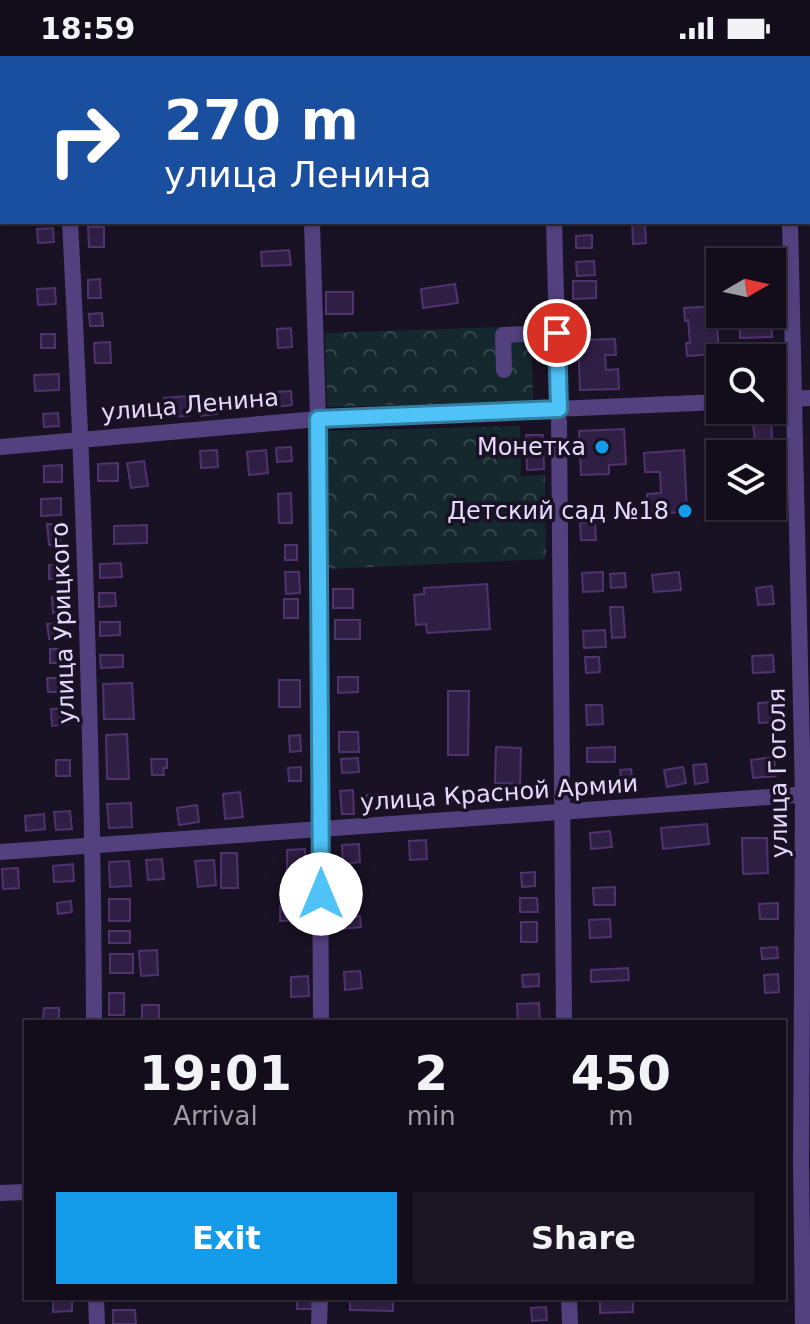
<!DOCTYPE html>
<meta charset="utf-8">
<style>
:root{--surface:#130d1b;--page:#1c1624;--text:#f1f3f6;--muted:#9d9ca3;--line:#322d3a;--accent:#149ceb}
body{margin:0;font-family:"DejaVu Sans",sans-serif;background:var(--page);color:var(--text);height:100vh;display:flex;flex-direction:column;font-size:30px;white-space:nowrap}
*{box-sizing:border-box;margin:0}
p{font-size:26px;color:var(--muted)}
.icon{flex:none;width:44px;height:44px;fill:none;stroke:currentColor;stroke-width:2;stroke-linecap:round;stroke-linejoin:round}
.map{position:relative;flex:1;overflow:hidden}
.sheet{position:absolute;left:24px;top:964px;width:762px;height:280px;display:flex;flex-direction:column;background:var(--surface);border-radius:0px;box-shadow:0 2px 6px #0004,0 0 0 2px var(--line)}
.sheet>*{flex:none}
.hud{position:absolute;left:0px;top:0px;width:810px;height:168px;box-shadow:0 2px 6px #0004,0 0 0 2px var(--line);background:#1a4fa0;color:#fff;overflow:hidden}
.needle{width:52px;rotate:81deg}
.tools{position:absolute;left:706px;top:192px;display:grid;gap:16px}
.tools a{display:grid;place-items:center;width:80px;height:80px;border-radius:0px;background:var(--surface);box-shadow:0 2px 6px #0004,0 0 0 2px var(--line);font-size:40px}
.pin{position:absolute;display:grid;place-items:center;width:68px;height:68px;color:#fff;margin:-34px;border:4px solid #fff;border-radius:50%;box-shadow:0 2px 8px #0007}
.me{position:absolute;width:88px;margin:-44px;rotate:0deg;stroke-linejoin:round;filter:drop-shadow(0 0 6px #0008)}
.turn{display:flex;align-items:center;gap:28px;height:168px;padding:0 32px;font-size:36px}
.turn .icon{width:104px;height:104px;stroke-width:2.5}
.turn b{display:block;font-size:56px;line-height:68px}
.eta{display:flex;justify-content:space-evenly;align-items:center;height:136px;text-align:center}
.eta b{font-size:48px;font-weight:700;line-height:56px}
.action{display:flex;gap:16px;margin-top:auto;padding:16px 32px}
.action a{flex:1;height:92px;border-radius:0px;background:var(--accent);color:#fff;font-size:32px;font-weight:700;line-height:92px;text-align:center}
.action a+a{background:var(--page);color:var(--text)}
.status{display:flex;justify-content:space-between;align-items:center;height:56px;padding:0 40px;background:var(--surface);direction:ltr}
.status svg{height:22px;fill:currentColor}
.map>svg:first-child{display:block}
</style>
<div class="status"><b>18:59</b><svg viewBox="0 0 49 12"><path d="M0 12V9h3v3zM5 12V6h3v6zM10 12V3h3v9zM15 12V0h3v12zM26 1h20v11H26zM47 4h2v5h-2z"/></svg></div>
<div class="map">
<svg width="810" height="1268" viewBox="0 0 810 1268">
<defs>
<pattern id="park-crowns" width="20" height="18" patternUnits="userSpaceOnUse" patternTransform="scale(2)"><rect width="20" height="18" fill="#14282e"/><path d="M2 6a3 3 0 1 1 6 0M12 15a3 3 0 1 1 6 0" fill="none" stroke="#36464d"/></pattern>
</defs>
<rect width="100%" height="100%" fill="#191124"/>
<!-- park -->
<g fill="url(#park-crowns)">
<polygon points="531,270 533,345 327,351 325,277"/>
<polygon points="520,370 521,420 545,419 546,503 325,513 324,375"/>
</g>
<!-- building -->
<g fill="#301f44" stroke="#4e336d" stroke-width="2">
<polygon points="632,166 645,166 646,187 633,188"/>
<polygon points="88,171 104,171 104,191 89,191"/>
<polygon points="53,172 54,186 38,187 37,173"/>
<polygon points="592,179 592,192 576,192 576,180"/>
<polygon points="289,194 291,209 262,210 261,196"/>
<polygon points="594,205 595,219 577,220 576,206"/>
<polygon points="100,223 101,242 88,242 88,224"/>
<polygon points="573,225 596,225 596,242 573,243"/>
<polygon points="455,228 458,247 423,252 421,233"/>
<polygon points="55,232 56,248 38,249 37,233"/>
<rect x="326" y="236" width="27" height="22"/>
<polygon points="716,250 719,298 687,300 686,287 690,287 688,264 685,265 684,252"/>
<polygon points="102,257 103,270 90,270 89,258"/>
<polygon points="745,258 771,258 772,281 740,282 740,262 745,262"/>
<polygon points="291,272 292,291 278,292 277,273"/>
<rect x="41" y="278" width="14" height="14"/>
<polygon points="615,283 616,299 605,299 606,314 618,313 619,333 580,334 578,284"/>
<polygon points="110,286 111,307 95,307 94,287"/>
<polygon points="59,318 59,334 35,335 34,319"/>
<polygon points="291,335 292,349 277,351 275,336"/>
<polygon points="186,340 188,360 165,361 164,342"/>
<polygon points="216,345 217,358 201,360 199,347"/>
<polygon points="58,357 59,370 44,371 43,358"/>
<polygon points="771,365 772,383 755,385 753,367"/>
<polygon points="624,373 626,408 609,409 609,418 581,419 579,375"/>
<polygon points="526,379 543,379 544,413 527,414"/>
<polygon points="291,391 292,405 277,406 276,392"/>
<polygon points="217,394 218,411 201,412 200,395"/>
<polygon points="266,394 268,417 249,419 247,396"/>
<polygon points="684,394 687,456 648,458 647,438 661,437 660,416 645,416 644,397"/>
<polygon points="144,405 148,430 131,432 127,407"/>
<polygon points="118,407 118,425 98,425 98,408"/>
<polygon points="62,409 62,426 44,426 44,410"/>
<polygon points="291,437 292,467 279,467 278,438"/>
<polygon points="61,442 61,459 41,460 41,443"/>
<polygon points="595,466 596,484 581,484 580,467"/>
<polygon points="47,468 59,468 61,488 49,489"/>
<polygon points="147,469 147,487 114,488 114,470"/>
<rect x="285" y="489" width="12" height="15"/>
<polygon points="121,507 122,521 100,522 100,508"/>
<polygon points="64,508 65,522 49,523 49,509"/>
<polygon points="285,516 299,516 300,537 286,538"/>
<polygon points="603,516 603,535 583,536 582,517"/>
<polygon points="679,516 681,534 654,536 652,519"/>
<polygon points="625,517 626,531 611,532 610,518"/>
<polygon points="487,528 490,573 427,577 426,568 416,569 414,539 424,538 424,532"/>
<polygon points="772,530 774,548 758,549 756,532"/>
<rect x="333" y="533" width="20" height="19"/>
<polygon points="99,537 115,537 116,550 99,551"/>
<polygon points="66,540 67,556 53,557 52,541"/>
<rect x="284" y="543" width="14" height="19"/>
<polygon points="610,551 623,551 625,581 612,582"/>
<rect x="335" y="564" width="25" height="19"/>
<polygon points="100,566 120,566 120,579 100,580"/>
<polygon points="64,567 65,582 49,583 47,568"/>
<polygon points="605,574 606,591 584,592 583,575"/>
<rect x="50" y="593" width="15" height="14"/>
<polygon points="100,599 123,599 123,611 101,612"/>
<polygon points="773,599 774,616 753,617 752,600"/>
<polygon points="585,601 599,601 600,616 586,617"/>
<polygon points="338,621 358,621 358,636 338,637"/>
<polygon points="47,622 66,622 67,636 48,636"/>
<rect x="279" y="624" width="21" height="27"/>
<polygon points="132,627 134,663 104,663 103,628"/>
<polygon points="448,635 469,635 468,699 448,699"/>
<polygon points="775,646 776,666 759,667 758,647"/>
<polygon points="586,649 602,649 603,668 587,669"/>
<polygon points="66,652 68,668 52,670 51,653"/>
<polygon points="339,676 358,676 359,696 339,696"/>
<polygon points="127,678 129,723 107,723 106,679"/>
<polygon points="300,679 301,695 290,696 289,680"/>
<polygon points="496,691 521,692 520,728 495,727"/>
<polygon points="615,691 615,706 587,706 587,692"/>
<polygon points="774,701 776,720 753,722 751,704"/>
<polygon points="358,702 359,716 342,717 341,703"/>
<polygon points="151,703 167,703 167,712 163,712 164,719 152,719"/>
<rect x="56" y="704" width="14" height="16"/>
<polygon points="706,708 708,726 695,728 693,709"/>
<polygon points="301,711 301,725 289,725 288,712"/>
<polygon points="683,711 686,727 667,731 664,714"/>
<polygon points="631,713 634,732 622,733 620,714"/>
<polygon points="353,734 354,758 342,758 340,735"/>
<polygon points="240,736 243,761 225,763 223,738"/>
<polygon points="382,738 383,753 368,755 367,739"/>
<polygon points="131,747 132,771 109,772 107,748"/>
<polygon points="197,749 199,766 179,769 177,752"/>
<polygon points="70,755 72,773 56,774 54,756"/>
<polygon points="44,758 45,773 26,775 25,760"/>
<polygon points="707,768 709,788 663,793 661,772"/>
<polygon points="610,775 612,791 591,793 590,777"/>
<polygon points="742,782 767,782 768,817 743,818"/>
<polygon points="426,784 427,803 410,804 409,785"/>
<polygon points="359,788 360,806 343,808 342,789"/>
<polygon points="305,793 306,817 287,817 287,794"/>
<polygon points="221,797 237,797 238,832 221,832"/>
<polygon points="162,803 164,823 148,824 146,804"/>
<polygon points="214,804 216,829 198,831 195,805"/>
<polygon points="129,805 131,830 110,831 109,806"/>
<polygon points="73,808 74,825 54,826 53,810"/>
<polygon points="18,812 19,832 3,833 2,813"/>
<polygon points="535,816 535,830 522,831 521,817"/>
<polygon points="359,828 359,845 344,845 344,829"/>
<polygon points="615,831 615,849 594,849 593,832"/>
<polygon points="520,842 537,842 538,856 520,856"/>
<rect x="109" y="843" width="21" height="22"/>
<polygon points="71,845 72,856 58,858 57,847"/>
<polygon points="778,847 778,863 760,863 759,848"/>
<polygon points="307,849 307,864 280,865 280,850"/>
<polygon points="360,860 361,871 342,873 341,862"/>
<polygon points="610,863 611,881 590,882 589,864"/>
<rect x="521" y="866" width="16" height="20"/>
<rect x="109" y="875" width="21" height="12"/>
<polygon points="777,891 778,902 762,903 761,892"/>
<polygon points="157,894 158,919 141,920 139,895"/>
<rect x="110" y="898" width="23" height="19"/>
<polygon points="628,912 629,924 591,926 591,914"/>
<polygon points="360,915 362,932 345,934 344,916"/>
<polygon points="539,918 539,930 523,931 522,919"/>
<polygon points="778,918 779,936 765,937 764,919"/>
<polygon points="308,920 309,940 291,941 291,921"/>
<rect x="109" y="937" width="15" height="22"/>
<polygon points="539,947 540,965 518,966 517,948"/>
<rect x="142" y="949" width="17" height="17"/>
<polygon points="44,952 59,952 59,964 43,963"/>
<polygon points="53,1242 72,1242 72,1255 53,1256"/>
<rect x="297" y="1242" width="15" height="11"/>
<polygon points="350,1242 393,1242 393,1255 350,1254"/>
<polygon points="600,1242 633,1242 633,1256 600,1257"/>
<polygon points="546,1251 547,1264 532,1265 531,1252"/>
<polygon points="113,1254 135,1254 136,1268 113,1268"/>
</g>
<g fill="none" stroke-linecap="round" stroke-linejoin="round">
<!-- minor -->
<g stroke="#53407f" stroke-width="16">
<polyline points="61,0 61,2"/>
<polyline points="308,0 308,2"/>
<polyline points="549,0 549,2"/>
<polyline points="787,0 787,2"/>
<path d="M70,166C84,433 93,699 94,966"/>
<polyline points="312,166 318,363 321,966"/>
<polyline points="554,166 559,353"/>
<polyline points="790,166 803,739 801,1106 803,1268"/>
<polyline points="504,314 503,279 557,277"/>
<polyline points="772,344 810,342"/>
<polyline points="559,365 564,966"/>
<polyline points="0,391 318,363 720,346"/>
<polyline points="0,796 810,738"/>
<polyline points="0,1137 26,1136"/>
<polyline points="96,1242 97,1268"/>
<polyline points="569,1242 570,1268"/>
<polyline points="319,1268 320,1242"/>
</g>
</g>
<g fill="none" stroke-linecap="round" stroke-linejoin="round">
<defs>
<polyline id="route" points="321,838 318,363 559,353 557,277"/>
</defs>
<!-- route casing -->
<use href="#route" stroke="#337fa1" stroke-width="20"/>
<!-- route -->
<use href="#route" stroke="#4fc3f7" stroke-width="14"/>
</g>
<!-- markers -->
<g fill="#149ceb" stroke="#191124" stroke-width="3">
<circle cx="602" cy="391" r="8"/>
<circle cx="685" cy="455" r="8"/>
</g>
<g text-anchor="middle" stroke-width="7" stroke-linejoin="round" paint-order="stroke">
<!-- street labels -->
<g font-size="24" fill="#e5d8fc" stroke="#191124">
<text transform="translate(190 349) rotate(-5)" y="8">улица Ленина</text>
<text transform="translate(63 567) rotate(-92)" y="8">улица Урицкого</text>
<text transform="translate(778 717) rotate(-91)" y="8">улица Гоголя</text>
<text transform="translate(499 737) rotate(-4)" y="8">улица Красной Армии</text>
</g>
<!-- poi labels -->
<g font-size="24" fill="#e5d8fc" stroke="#191124" text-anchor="end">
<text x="586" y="399">Монетка</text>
<text x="669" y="463">Детский сад №18</text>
</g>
</g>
</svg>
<div class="tools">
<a><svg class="needle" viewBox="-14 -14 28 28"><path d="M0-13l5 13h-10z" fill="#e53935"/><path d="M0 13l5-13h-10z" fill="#9d9ca3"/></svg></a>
<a><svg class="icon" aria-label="search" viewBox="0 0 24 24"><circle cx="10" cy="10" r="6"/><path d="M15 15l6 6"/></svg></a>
<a><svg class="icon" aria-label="layers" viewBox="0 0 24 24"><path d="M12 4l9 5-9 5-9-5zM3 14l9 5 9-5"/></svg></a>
</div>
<div class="pin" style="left:557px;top:277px;background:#d93025"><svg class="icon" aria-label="arrive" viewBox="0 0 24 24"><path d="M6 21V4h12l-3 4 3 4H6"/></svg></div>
<svg class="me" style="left:321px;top:838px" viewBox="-20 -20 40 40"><circle r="19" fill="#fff"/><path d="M0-13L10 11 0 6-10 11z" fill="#4fc3f7"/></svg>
<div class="hud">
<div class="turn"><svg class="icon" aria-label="right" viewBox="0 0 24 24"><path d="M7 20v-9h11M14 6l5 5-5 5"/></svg><div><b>270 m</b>улица Ленина</div></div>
</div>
<section class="sheet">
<div class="eta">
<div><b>19:01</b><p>Arrival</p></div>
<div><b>2</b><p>min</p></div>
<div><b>450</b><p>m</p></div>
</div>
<div class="action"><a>Exit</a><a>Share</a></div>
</section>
</div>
